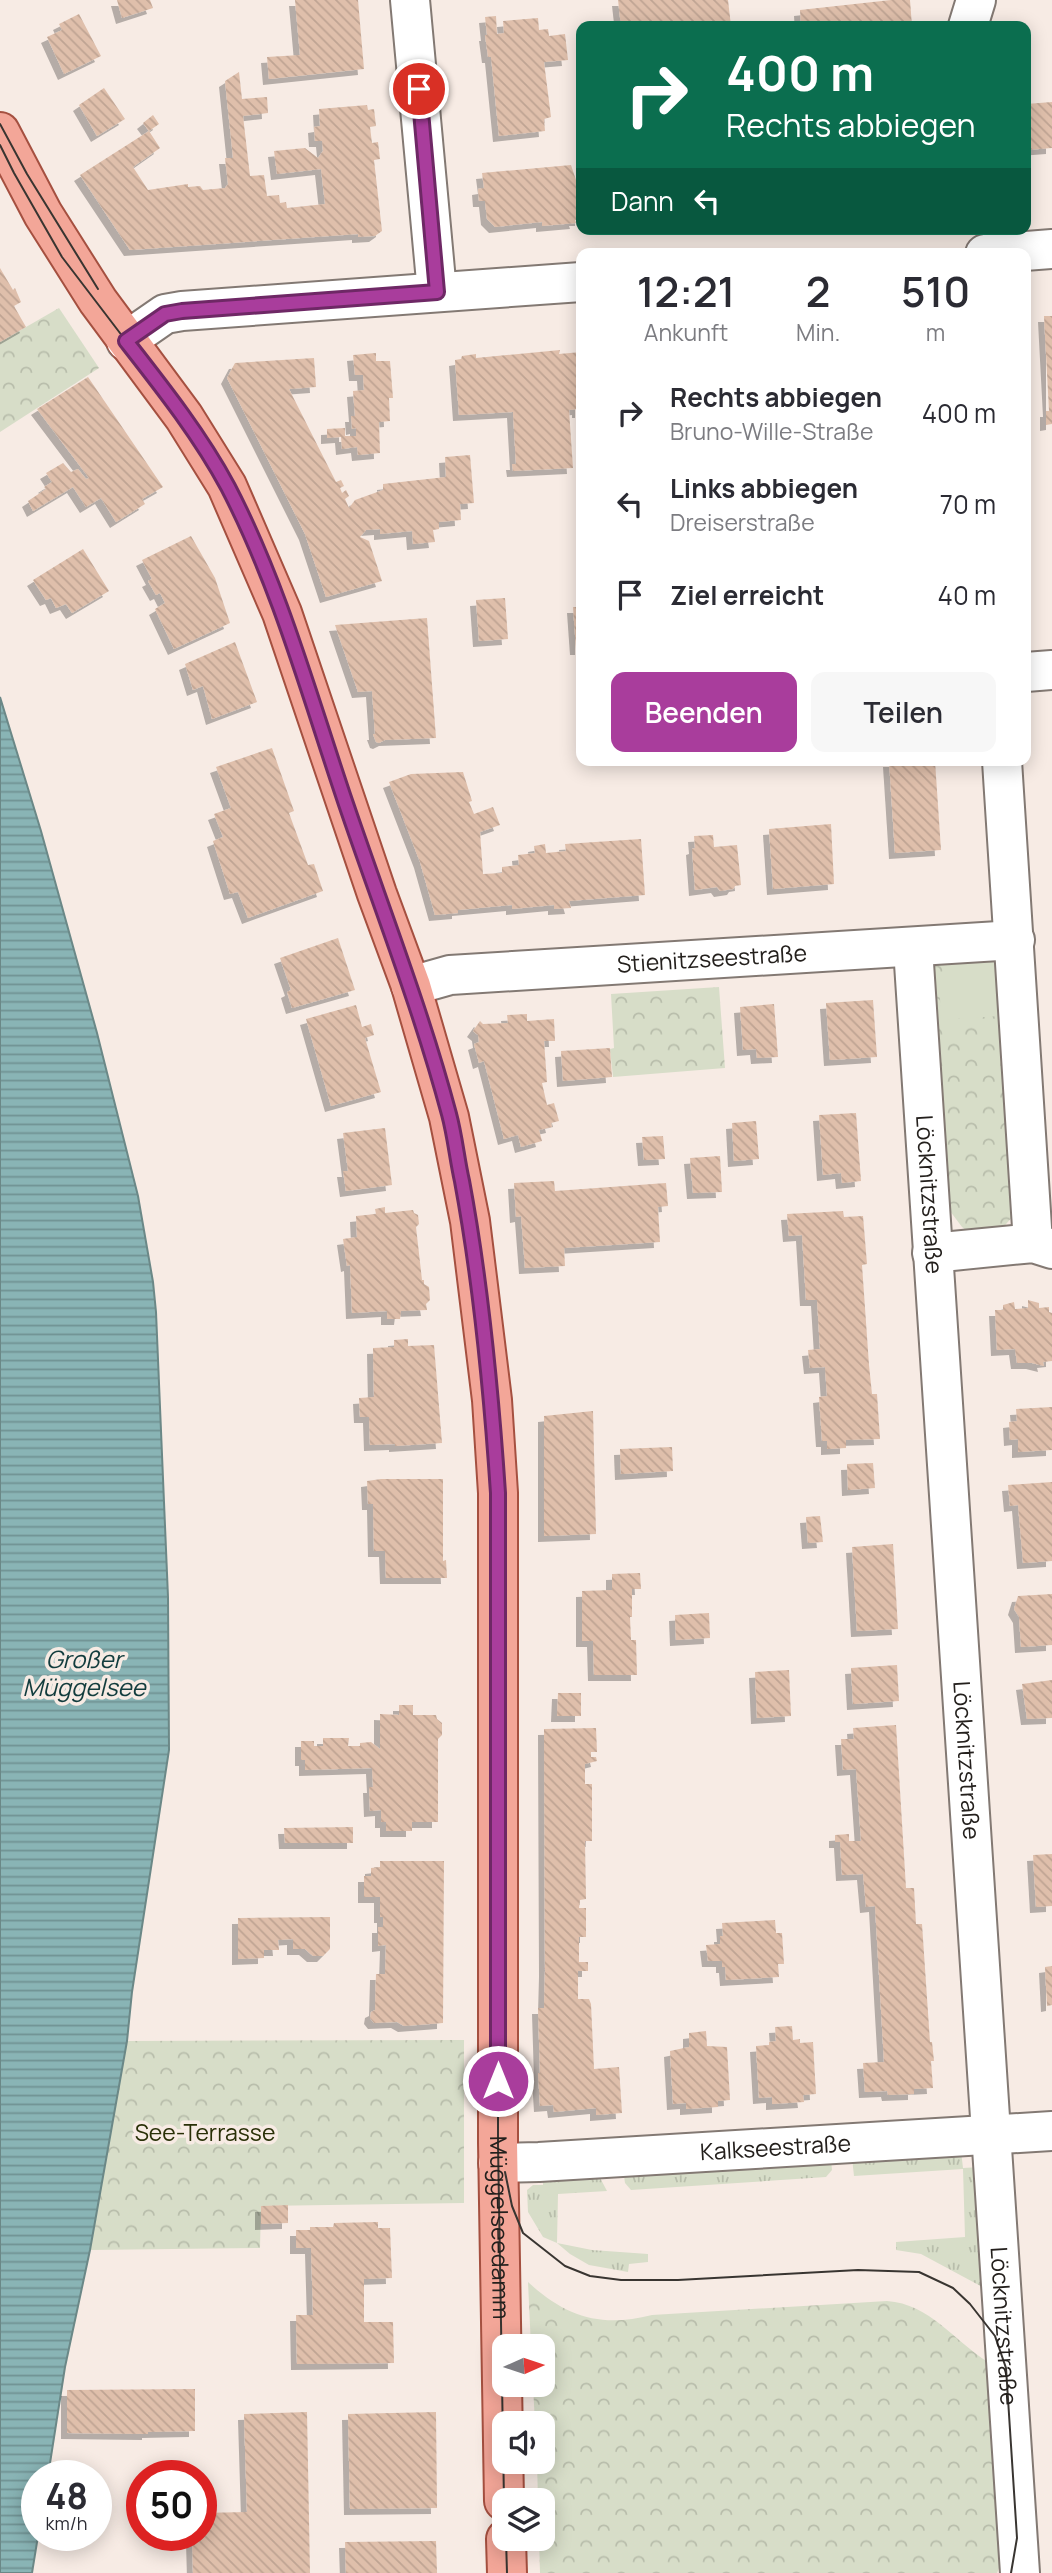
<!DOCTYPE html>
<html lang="de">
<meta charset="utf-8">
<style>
:root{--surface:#fff;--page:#f7f7f7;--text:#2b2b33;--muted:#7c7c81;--accent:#a93d9c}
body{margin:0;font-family:Manrope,sans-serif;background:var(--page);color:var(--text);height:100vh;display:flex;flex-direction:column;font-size:26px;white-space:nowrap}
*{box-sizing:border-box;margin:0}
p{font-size:23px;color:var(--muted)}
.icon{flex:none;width:38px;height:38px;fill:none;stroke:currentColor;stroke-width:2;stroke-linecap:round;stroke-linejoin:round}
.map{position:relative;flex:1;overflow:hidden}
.drawer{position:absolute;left:576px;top:248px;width:455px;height:518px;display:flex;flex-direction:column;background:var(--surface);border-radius:14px;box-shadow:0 4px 18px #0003}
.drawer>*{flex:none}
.banner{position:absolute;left:576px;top:21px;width:455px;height:214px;border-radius:14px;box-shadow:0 4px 18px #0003;background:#0b6e4f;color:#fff;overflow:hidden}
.needle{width:46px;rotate:87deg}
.fabs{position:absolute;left:492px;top:2334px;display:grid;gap:14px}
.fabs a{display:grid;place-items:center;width:63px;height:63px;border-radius:14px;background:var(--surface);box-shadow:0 4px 18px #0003;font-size:35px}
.speed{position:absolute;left:21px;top:2460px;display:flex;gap:14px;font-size:35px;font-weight:700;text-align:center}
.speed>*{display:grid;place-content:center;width:91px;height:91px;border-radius:50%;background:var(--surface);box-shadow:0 4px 18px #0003;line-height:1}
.speed small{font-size:18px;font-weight:400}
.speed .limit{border:10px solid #d22;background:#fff;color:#111}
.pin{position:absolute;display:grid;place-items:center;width:60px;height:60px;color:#fff;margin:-30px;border:4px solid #fff;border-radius:50%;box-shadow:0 2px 7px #0007}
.me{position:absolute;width:77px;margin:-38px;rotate:0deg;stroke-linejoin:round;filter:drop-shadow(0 0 5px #0008)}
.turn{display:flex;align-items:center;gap:24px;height:147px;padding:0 35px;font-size:32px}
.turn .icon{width:91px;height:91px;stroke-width:2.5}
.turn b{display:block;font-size:49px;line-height:60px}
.then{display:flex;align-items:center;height:66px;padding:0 35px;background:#0003;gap:14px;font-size:26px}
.eta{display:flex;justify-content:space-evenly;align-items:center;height:119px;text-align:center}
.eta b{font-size:42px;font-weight:600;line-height:49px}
.cta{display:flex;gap:14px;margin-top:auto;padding:14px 35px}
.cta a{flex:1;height:80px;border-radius:14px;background:var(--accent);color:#fff;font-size:28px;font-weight:600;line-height:80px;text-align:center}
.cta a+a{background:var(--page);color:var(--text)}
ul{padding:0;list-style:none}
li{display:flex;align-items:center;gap:21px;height:91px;padding:0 35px}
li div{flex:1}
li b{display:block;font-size:26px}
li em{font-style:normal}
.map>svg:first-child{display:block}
</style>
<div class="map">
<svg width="1052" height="2573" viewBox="0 0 1052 2573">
<defs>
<pattern id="grass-tufts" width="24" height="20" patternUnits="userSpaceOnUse" patternTransform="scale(1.75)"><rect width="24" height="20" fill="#d7ddc8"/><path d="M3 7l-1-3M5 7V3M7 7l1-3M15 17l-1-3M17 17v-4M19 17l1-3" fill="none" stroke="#b8bdab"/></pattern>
<pattern id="park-crowns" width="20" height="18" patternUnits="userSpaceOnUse" patternTransform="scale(1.75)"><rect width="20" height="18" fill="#d7ddc8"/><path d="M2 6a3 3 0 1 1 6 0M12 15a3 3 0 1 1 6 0" fill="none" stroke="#b8bdab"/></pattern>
<pattern id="water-rules" width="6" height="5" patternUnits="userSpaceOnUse" patternTransform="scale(1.75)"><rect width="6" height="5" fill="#89b4b5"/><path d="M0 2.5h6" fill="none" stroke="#709293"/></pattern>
<pattern id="building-back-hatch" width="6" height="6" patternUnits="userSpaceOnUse" patternTransform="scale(1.75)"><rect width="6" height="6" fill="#dfbfab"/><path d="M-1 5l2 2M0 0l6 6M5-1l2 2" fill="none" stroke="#bfa493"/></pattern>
<filter id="shadow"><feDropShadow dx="-6" dy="6" stdDeviation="0" flood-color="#0004"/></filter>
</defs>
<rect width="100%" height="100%" fill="#f7ebe4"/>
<!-- grass -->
<g fill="url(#grass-tufts)">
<polygon points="961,2151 963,2168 980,2167 988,2290 921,2254 896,2250 896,2242 965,2237 963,2169 854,2176 852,2158"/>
<polygon points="831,2160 832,2170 826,2177 631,2190 625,2183 624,2176 628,2172"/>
<polygon points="598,2174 607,2191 558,2194 557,2243 592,2250 648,2254 648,2262 629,2264 628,2272 589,2265 570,2254 557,2243 543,2237 528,2212 527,2190 533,2185 543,2185 543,2176"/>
</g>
<!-- park -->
<g fill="url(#park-crowns)">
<polygon points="59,308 99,368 0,432 0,342"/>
<polygon points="940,960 994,960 1003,967 1013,1216 1000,1231 972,1235 962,1227 947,1207 932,969"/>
<polygon points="719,987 725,1068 613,1077 610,1049 614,1048 611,994"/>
<polygon points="464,2040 464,2203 261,2206 260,2248 90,2250 127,2041"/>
<path d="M528,2282C566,2317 601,2328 652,2315L887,2301C930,2304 954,2341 988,2362L1004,2556L997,2573H540L539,2539H542V2501H538L537,2462H542V2424H535L533,2385H542V2347H531Z"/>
</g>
<!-- garden -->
<polygon fill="#d7ddc8" points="978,963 997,975 999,1016 941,1020 939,977 946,966"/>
<!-- water -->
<polygon fill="url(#water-rules)" stroke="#6b8887" stroke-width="2" points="0,697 41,831 97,1033 138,1196 153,1282 156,1312 168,1597 169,1750 132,1992 127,2041 90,2250 65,2367 48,2476 37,2476 38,2536 32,2573 0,2573"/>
<!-- building -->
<g fill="url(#building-back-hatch)" filter="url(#shadow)">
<polygon points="117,0 150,0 153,8 122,18"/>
<polygon points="295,0 358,0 364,69 269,79 267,57 300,55"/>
<polygon points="618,0 728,0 731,26 621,26"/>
<polygon points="891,0 910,0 912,26 801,26 800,10"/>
<polygon points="79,14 101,56 64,74 47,37 62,30 59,24"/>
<polygon points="496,16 497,34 504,33 503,21 538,18 539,30 548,29 549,36 565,34 568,60 544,62 551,117 544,119 545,131 499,136 491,57 488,57 485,35 487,35 485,17"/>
<polygon points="239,72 242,99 267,97 268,113 243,116 250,176 264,175 267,196 279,195 280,203 286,202 287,208 325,204 321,169 277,174 274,151 305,148 318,158 323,151 322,141 315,141 314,127 320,126 319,109 367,105 368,110 374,109 376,126 370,127 372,143 378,142 380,159 374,160 382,231 375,236 358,237 358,234 130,250 80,175 149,131 143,123 153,115 159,124 149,131 160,148 133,167 148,190 188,184 188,187 200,186 203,190 225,188 228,184 225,158 233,158 225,81"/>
<polygon points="104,88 125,119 97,136 79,105"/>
<polygon points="1052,102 1052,148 1026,150 1026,104"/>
<polygon points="571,165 577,183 581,183 581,220 575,220 576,223 542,226 542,222 495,227 487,219 485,201 479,201 478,189 484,188 482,173"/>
<polygon points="0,268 13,290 15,288 21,302 14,306 26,327 0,342"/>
<polygon points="1044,316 1052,316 1052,424 1046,425 1046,411 1049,411"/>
<polygon points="560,350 559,354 581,352 581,412 578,412 578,409 569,410 573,468 513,471 512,464 516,464 513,412 459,415 455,360 461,359 462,356 476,354 476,358"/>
<polygon points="376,353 376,361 390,361 393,398 389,398 390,421 379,422 380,453 358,455 357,447 342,449 341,437 327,438 327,429 345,428 345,436 356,436 356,428 352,429 351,416 355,416 353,391 364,390 363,375 355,375 353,355"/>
<polygon points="314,358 316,387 289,389 336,482 341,480 344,486 340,488 342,493 346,490 349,496 345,499 349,508 355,500 383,490 383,484 446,477 445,457 470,455 474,503 460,504 461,520 439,522 439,529 433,530 435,542 413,544 412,531 380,534 380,529 366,530 360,537 369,541 382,581 326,597 305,534 227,378 235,363"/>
<polygon points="88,377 163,487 142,499 145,504 116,522 101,498 86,507 73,487 33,511 28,501 46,489 44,487 52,482 46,473 63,463 71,472 78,469 86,479 89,478 37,409"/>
<polygon points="191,536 215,578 230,623 174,649 155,609 165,603 160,593 156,595 148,581 152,579 142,560"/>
<polygon points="83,549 109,591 72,613 66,604 56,608 51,598 46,600 33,580"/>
<polygon points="505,598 508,639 479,641 476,600"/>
<polygon points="573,607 581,607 581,649 576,649"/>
<polygon points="427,618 436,738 385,740 379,743 376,742 373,734 375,734 372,691 358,692 335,625"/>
<polygon points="235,642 257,702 212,719 203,686 193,690 185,664"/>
<polygon points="272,748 294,811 289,813 308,865 314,864 323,891 248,918 238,892 230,894 213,841 223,837 214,814 231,808 216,767"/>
<polygon points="889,761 935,761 941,850 895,853"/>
<polygon points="463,772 472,801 469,802 474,814 493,807 500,825 480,832 483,874 502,873 502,867 519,865 518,855 535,853 534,846 545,844 546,853 566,851 565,844 641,839 645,895 569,901 571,908 554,909 554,905 512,909 512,905 458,910 458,913 435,915 420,862 389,782 411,774"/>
<polygon points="831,824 834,884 773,889 769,829"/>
<polygon points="713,835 714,847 737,845 741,885 735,886 733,889 720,891 717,887 695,890 692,849 695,848 694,836"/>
<polygon points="338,938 355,990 292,1008 287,992 291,990 280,958"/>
<polygon points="873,1000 877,1057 830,1060 826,1003"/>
<polygon points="774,1004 778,1057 757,1058 756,1049 743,1050 740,1007"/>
<polygon points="356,1005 362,1027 371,1024 374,1035 365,1038 381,1092 331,1106 306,1019"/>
<polygon points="527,1014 527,1021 554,1019 555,1041 544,1041 547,1082 542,1083 547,1105 554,1103 559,1121 551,1123 552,1127 539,1130 542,1141 521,1147 518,1135 504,1139 484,1061 479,1063 474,1044 479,1042 478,1035 473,1031 480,1021 483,1024 508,1023 507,1015"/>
<polygon points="610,1048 612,1077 563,1081 561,1051"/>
<polygon points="856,1113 861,1181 842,1183 841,1173 823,1175 819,1115"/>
<polygon points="756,1121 759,1159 734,1161 732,1123"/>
<polygon points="385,1128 392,1185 346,1191 343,1171 348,1171 343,1133"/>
<polygon points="663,1136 665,1159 644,1160 642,1137"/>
<polygon points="720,1156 722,1192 693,1193 690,1158"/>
<polygon points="554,1181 555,1191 666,1183 668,1206 658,1207 660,1242 564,1248 565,1266 525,1268 521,1216 516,1217 514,1183"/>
<polygon points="385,1207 385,1213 413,1210 414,1213 418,1215 419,1224 416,1227 422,1280 424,1280 424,1284 429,1287 430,1300 426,1304 427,1310 401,1311 400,1319 387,1319 387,1311 352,1313 350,1265 347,1266 343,1239 357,1237 356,1216 376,1214 375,1209"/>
<polygon points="843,1211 844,1217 863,1216 867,1264 862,1265 869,1365 872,1394 877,1394 880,1439 846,1440 846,1448 827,1449 827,1441 822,1441 819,1397 827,1396 825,1367 810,1368 808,1350 820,1349 817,1300 806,1300 802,1235 789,1236 787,1214"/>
<polygon points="1028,1300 1039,1303 1039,1308 1049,1307 1049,1312 1052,1313 1052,1361 1043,1362 1044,1366 1032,1363 1017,1363 1015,1349 997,1350 995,1310 1003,1310 1003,1305 1014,1302 1015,1309 1028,1308"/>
<polygon points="408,1339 408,1346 434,1345 442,1443 395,1446 395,1444 370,1445 369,1417 360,1417 359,1398 374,1397 373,1348 394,1347 394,1340"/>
<polygon points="1052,1407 1052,1450 1018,1452 1018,1439 1010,1440 1009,1422 1017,1421 1016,1409"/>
<polygon points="593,1411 596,1534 544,1536 544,1416"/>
<polygon points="672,1447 673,1471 621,1474 620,1449"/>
<polygon points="873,1463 875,1488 848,1490 847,1464"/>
<polygon points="381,1479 443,1479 443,1561 446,1560 447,1578 386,1578 385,1551 374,1551 373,1504 368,1504 367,1481"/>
<polygon points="1052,1482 1052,1561 1023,1563 1018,1505 1010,1506 1008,1485"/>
<polygon points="820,1516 823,1542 808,1543 806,1517"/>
<polygon points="893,1544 898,1629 857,1631 852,1547"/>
<polygon points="640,1573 641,1589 632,1589 632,1617 630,1617 631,1640 636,1640 637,1675 594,1675 593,1641 582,1641 582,1591 612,1590 612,1574"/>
<polygon points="1052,1594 1052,1645 1021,1647 1019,1617 1014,1609 1018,1596"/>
<polygon points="709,1613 710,1638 676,1640 675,1615"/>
<polygon points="897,1665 899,1701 853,1704 851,1668"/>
<polygon points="789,1670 791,1716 757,1718 755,1672"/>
<polygon points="1052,1680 1052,1718 1027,1719 1022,1684"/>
<polygon points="558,1693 581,1693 581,1716 557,1716"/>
<polygon points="399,1705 413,1705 413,1715 436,1715 437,1719 442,1723 442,1735 438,1739 438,1822 412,1822 412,1831 386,1831 386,1822 381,1822 381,1810 370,1811 369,1787 373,1787 372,1768 305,1770 305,1760 301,1760 301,1741 314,1741 314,1746 323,1746 323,1738 349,1738 348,1746 360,1746 360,1743 371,1742 380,1749 380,1714 399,1715"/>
<polygon points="896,1725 906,1888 914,1888 916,1924 922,1924 930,2042 932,2042 934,2061 931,2061 933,2088 914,2089 914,2094 888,2095 887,2091 865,2092 863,2063 884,2062 875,1906 866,1907 863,1874 842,1875 840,1842 835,1842 835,1835 849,1834 849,1841 861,1841 856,1769 843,1770 841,1739 854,1739 853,1728"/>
<polygon points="596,1728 597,1752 591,1752 591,1757 596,1757 597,1761 585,1764 585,1784 592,1784 592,1841 585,1841 586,1899 580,1900 579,1908 586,1908 586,1937 579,1937 579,1962 588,1962 588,1971 578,1971 578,1999 589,1999 591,2004 594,2069 619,2067 622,2113 596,2115 596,2108 554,2112 553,2105 540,2106 538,2073 540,2073 538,2008 544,2008 545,1971 544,1729"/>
<polygon points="353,1827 353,1843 285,1843 284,1828"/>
<polygon points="1052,1854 1052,1906 1036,1907 1033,1855"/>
<polygon points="380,1861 444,1861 443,2023 404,2026 397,2022 374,2023 370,2018 371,2012 375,2010 376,1974 385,1974 386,1945 378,1946 378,1927 383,1927 383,1917 380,1917 380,1897 364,1897 364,1876 371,1876 371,1868 380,1867"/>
<polygon points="330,1917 330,1949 323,1956 313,1956 305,1949 293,1949 293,1939 278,1940 279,1950 264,1950 264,1958 238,1959 238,1918"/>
<polygon points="775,1920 776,1933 782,1933 783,1948 784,1964 778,1964 779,1977 726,1980 725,1967 722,1967 722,1961 708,1961 706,1945 720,1944 720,1936 723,1936 722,1923"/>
<polygon points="1052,1966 1052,2005 1047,2006 1045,1967"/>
<polygon points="792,2026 793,2040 800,2039 800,2043 813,2042 816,2094 803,2095 804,2102 772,2104 772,2097 759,2098 756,2046 769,2045 769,2042 776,2041 775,2027"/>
<polygon points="706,2031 707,2046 727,2047 730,2100 718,2101 718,2107 686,2109 686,2103 673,2104 670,2051 689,2047 689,2033"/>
<polygon points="288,2205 288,2223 261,2224 261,2206"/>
<polygon points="378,2222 378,2228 390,2228 392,2278 364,2279 364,2322 393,2322 394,2363 297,2364 296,2315 313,2315 311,2248 296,2248 296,2230 310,2230 310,2227 333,2227 334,2223"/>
<polygon points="195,2389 195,2431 148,2432 148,2434 67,2433 67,2390"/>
<polygon points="307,2412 310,2573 193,2573 192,2536 201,2536 201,2513 247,2512 244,2414"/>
<polygon points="436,2412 437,2508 350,2509 348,2414"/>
<polygon points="436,2541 437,2573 346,2573 345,2542"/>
</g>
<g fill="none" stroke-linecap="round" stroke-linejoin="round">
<defs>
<g id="minor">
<polyline points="410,0 437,292"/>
<polyline points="968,26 976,0"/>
<polyline points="985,254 1052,249"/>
<polyline points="126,341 165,314 182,311 581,282"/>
<polyline points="1026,672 1052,670"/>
<polyline points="1002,761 1033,1243"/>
<path id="s1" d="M913,948L1020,2573"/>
<path id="s2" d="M411,986L450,975L1015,940"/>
<polyline points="932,1253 1033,1243 1052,1249"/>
<path id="s3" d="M498,2163L539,2162L1052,2131"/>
</g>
<g id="major">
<path id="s4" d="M0,132L43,214L98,301L184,417L227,486L282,613L377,894L411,986L449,1117L470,1221L492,1400L498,1493V2143L504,2501"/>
<polyline points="506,2539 507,2573"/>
</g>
</defs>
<!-- minor casing -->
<use href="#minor" stroke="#837973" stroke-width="42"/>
<!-- major casing -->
<use href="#major" stroke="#a55040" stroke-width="42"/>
<!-- minor -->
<use href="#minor" stroke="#fff" stroke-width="38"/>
<!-- major -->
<use href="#major" stroke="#f3a698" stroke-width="38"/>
<!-- tram -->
<g stroke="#393531" stroke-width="2">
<polyline points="0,124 27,174 98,289"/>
<polyline points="0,145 14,173 62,257 184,417 227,486 282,613 377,894 411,986 449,1117 470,1221 492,1400 498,1493 498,2144 504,2501"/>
<polyline points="505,2172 512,2206 523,2233 565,2266 590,2276 621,2280 678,2280 858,2270 919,2272 953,2288 970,2304 995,2336 1006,2368 1017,2538 1011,2573"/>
<polyline points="506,2539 507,2573"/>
</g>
</g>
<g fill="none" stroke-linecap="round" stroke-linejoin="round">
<defs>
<path id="route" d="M419,89L437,292L182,311L165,314L126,341C162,387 200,435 228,487C280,587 310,698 346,804C381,907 421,1009 449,1114C455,1136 457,1159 462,1181C481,1283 491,1388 498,1493V2081"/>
</defs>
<!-- route casing -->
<use href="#route" stroke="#6e2865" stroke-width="18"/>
<!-- route -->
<use href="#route" stroke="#a93d9c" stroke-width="12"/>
</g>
<g text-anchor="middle" stroke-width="7" stroke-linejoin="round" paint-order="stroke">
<!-- street labels -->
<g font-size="23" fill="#24201d" stroke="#f7ebe4">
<text dy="8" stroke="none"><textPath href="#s2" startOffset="303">Stienitzseestraße</textPath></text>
<text dy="8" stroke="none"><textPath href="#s1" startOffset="247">Löcknitzstraße</textPath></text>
<text dy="8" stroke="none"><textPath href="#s1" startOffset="814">Löcknitzstraße</textPath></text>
<text dy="8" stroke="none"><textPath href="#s3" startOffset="278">Kalkseestraße</textPath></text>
<text dy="8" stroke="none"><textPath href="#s4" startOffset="2205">Müggelseedamm</textPath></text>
<text dy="8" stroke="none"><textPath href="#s1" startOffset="1381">Löcknitzstraße</textPath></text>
</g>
<!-- park labels -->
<g font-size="23" fill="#293007" stroke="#f7ebe4">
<text x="205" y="2141">See-Terrasse</text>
</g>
<!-- water labels -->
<g font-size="24" font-style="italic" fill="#123c3d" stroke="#f7ebe4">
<text x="84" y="1668">Großer<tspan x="84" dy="28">Müggelsee</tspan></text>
</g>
</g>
</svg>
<div class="fabs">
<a><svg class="needle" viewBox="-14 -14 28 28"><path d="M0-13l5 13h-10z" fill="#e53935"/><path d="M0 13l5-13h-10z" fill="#7c7c81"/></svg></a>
<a><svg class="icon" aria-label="sound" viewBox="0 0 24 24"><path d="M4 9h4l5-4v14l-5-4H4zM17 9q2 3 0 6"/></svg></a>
<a><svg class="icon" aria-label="layers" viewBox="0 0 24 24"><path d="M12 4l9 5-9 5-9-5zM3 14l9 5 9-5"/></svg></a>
</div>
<div class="speed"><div>48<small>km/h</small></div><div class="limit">50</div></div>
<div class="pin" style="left:419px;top:89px;background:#d93025"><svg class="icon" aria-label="arrive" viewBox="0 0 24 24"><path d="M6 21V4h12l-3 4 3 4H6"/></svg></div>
<svg class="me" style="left:498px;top:2081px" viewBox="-20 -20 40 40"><circle r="17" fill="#a93d9c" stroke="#fff" stroke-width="3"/><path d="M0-11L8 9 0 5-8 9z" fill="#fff"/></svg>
<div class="banner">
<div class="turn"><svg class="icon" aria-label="right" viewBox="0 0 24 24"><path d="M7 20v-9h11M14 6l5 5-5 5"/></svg><div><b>400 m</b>Rechts abbiegen</div></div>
<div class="then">Dann<svg class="icon" aria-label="left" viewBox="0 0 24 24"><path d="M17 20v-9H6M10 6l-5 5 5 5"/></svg></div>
</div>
<section class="drawer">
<div class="eta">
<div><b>12:21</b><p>Ankunft</p></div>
<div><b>2</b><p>Min.</p></div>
<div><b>510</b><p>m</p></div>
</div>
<ul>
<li><svg class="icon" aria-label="right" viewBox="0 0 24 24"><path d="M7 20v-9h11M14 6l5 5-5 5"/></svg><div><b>Rechts abbiegen</b><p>Bruno-Wille-Straße</p></div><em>400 m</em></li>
<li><svg class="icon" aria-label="left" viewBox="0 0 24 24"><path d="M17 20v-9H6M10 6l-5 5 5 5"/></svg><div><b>Links abbiegen</b><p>Dreiserstraße</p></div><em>70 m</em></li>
<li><svg class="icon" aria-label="arrive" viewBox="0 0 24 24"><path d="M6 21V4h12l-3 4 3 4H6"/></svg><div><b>Ziel erreicht</b></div><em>40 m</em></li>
</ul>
<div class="cta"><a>Beenden</a><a>Teilen</a></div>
</section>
</div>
